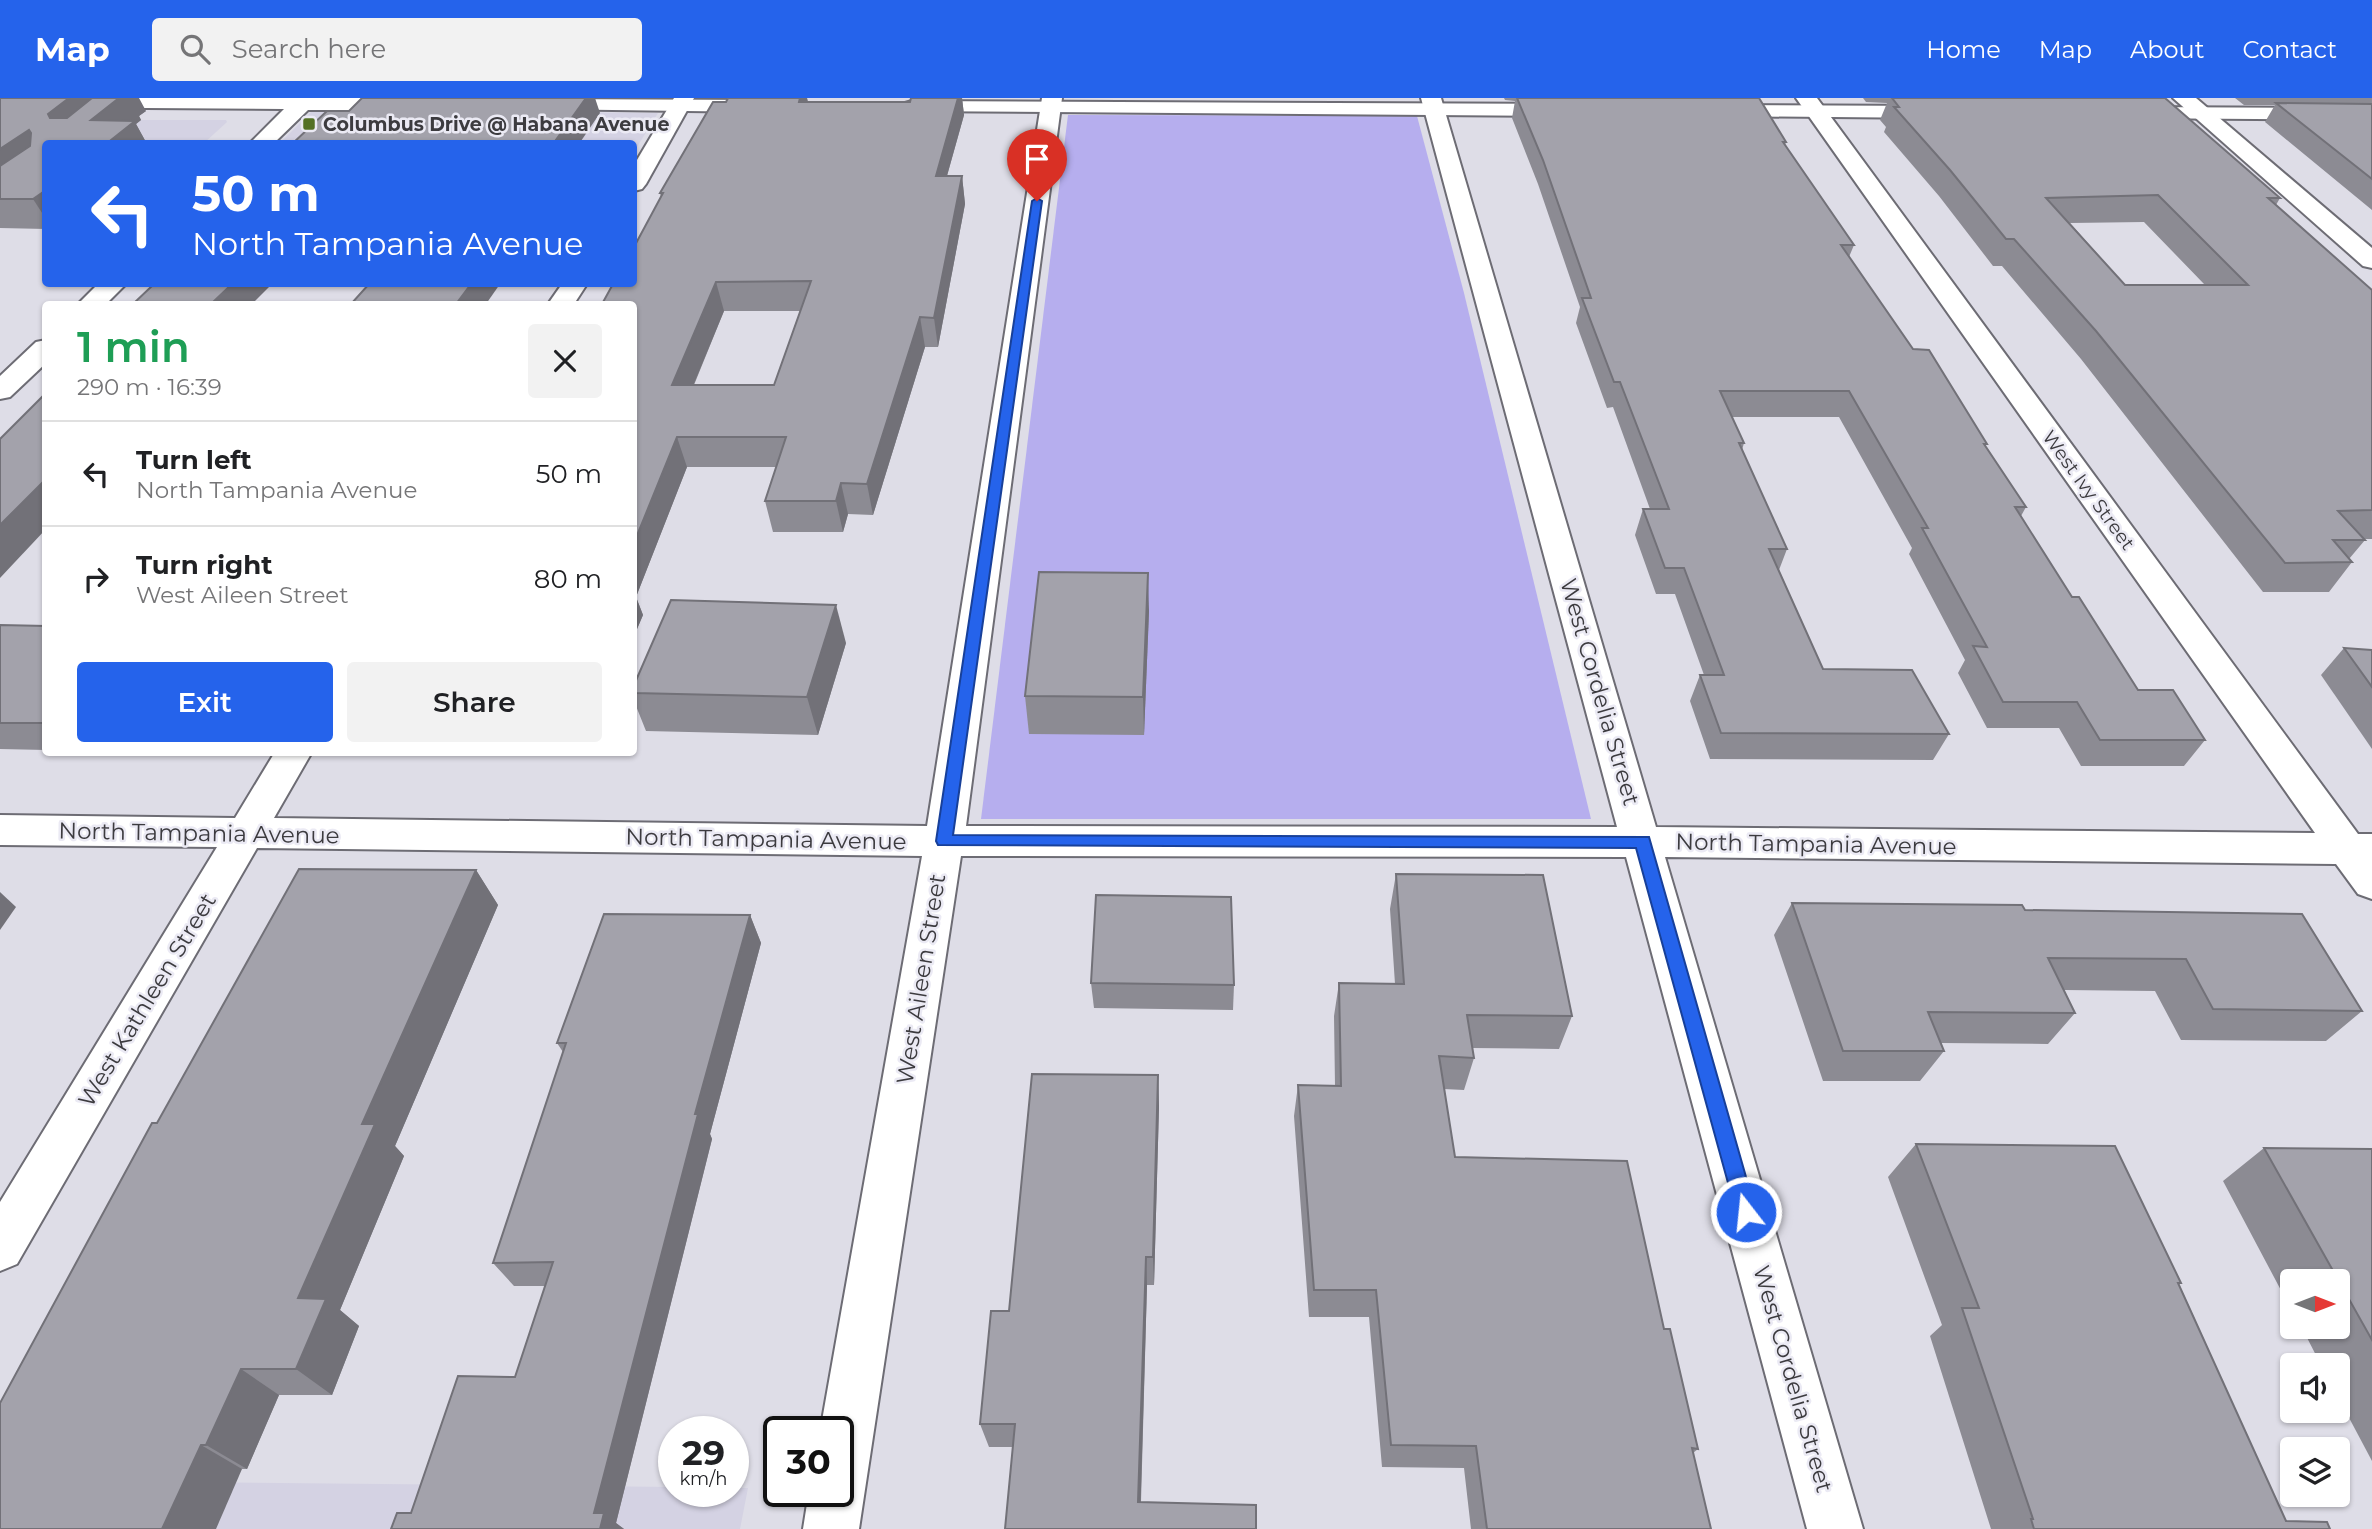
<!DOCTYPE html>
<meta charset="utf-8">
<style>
:root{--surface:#fff;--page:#f2f2f2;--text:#202124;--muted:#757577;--line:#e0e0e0;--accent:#2563eb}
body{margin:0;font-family:Montserrat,sans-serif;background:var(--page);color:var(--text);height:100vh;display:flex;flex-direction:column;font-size:26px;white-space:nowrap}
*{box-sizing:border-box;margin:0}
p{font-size:23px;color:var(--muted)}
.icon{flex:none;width:38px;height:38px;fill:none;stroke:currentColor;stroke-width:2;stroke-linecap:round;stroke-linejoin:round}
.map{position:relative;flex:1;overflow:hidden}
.drawer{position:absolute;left:42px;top:203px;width:595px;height:455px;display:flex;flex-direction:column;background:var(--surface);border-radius:7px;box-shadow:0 2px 5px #0004}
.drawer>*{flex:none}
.top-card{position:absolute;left:42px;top:42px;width:595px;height:147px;border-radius:7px;box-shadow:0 2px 5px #0004;background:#2563eb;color:#fff;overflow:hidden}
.needle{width:46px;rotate:90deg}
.buttons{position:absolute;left:2280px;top:1171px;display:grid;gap:14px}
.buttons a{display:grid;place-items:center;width:70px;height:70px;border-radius:7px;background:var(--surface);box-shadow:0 2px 5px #0004;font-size:35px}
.speed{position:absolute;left:658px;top:1318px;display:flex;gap:14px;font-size:35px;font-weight:700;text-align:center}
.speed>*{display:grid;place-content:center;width:91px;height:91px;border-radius:50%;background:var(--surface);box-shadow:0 2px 5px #0004;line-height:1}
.speed small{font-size:18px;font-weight:400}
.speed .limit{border:4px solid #111;border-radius:10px;background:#fff;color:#111}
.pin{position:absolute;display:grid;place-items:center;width:60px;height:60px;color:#fff;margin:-72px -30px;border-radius:50% 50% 50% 0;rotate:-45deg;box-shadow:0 0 7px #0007}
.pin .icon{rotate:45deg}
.me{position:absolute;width:77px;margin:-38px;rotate:344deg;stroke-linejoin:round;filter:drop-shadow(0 0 5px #0008)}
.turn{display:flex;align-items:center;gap:24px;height:147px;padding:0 35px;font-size:32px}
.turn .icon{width:91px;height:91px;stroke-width:2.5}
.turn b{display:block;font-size:49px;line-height:60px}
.round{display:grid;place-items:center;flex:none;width:74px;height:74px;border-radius:7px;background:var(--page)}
.head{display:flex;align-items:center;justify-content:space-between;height:119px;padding:0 35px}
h1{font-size:42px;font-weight:600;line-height:52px;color:#1e9e55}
.button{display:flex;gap:14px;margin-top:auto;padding:14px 35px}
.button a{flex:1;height:80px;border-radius:7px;background:var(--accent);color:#fff;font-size:28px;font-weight:600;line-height:80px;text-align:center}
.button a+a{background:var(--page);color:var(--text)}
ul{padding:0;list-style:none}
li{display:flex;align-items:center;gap:21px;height:105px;padding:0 35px;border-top:2px solid var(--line)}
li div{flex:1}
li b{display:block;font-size:26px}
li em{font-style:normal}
header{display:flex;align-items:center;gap:42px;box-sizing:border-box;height:98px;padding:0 35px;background:var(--accent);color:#fff}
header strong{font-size:33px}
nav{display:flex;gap:38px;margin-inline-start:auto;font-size:24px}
.search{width:490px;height:63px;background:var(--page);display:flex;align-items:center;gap:18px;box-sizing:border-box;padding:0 24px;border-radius:7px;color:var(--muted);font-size:26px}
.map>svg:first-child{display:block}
</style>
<header>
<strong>Map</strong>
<div class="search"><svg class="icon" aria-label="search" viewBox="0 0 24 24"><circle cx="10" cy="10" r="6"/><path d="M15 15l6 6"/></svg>Search here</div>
<nav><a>Home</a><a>Map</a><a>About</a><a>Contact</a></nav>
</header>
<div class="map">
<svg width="2372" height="1431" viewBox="0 0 2372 1431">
<rect width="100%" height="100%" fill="#dedde7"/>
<!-- built -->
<g fill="#d4d2e3">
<polygon points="313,12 658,15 634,54 634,46 279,46"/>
<polygon points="89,22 226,22 227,24 204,45 60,46"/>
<polygon points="0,1382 674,1389 674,1393 733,1393 733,1390 748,1390 740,1431 0,1431"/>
</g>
<!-- green -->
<polygon fill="#b6aeee" points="1068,17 1417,18 1464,195 1591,721 981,721"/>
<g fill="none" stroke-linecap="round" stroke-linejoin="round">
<defs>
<g id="street">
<polygon points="674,0 694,0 646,86 642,91 634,93 634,67"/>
<polygon points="1042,0 1062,0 966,728 1617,729 1421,0 1441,0 1656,729 2315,735 1796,0 1817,0 2358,736 2372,736 2372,801 2358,796 2336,766 1665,759 1863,1431 1807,1431 1626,759 961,758 859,1431 803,1431 809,1393 838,1393 838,1334 820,1334 922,758 257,750 17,1166 0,1173 0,1104 217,749 0,747 0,717 235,720 275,654 312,654 274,720 927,728"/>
<polygon points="2173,0 2196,0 2372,150 2372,170 2363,168"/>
<polygon points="562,186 587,186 574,206 548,206"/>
</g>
<g id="secondary">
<polygon points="0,0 408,0 418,6 414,10 407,12 308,12 273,46 249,46 284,11 0,9"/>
<polygon points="545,1 761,2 768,4 772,8 768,12 761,14 538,11 534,7 538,3"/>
<polygon points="912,3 1566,6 1574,7 1577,12 1574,17 1566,18 905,13 901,9 905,5"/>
<polygon points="1714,7 1937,8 1945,9 1948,14 1945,19 1937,20 1706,18 1703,13 1706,8"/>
<polygon points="2130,9 2372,10 2372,22 2122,20 2119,15 2122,10"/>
<polygon points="98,186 126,186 106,206 78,206"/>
<polygon points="46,242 46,265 10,299 0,301 0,278 36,244"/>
</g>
</defs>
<!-- street casing -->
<use href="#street" stroke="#6d6c74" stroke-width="4"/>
<!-- secondary casing -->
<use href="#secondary" stroke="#6d6c74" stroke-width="4"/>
<!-- street -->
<use href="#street" fill="#fff" fill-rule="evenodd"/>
<!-- secondary -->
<use href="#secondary" fill="#fff" fill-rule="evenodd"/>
</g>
<!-- wall -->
<g fill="#8c8b93" fill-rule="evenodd">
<polygon points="0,0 146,13 139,18 141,22 136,26 147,46 46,46 46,131 0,130"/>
<path d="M728,0H807L808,4H910L911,0H962L964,17L947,78H962L965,106L938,249H925L873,417L848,416L843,434H773L765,403L776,369H687L636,499L643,517L634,538V206L661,99L660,95ZM724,213H800L774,287H694Z"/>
<polygon points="1504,0 1759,0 1786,44 1785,47 1854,147 1849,159 1913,251 1987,346 1985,348 2026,409 2021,418 2072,499 2138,592 2205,642 2184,668 2081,668 2059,630 1987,630 1958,575 1965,562 1909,456 1912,450 1839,319 1732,319 1744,345 1742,352 1787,451 1779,472 1823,571 1949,636 1933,662 1710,661 1690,603 1700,577 1704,577 1675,496 1656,496 1635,437 1643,411 1650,411 1613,309 1607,310 1576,225 1580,209 1538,86 1512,20 1515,3 1505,2"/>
<path d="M1863,0H2165L2280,100L2276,107L2372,192V441H2364L2365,442L2349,461L2352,464L2329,494H2263L2081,261L2002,168H1993L1939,98L1884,34L1886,29L1880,22L1887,5L1866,4ZM2144,124L2205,187H2125L2070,125Z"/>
<polygon points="2235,0 2372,0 2372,112 2265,24 2275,7 2244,7"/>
<polygon points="1149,513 1144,637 1029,636 1025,598"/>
<polygon points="0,527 46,528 46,652 0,651"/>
<polygon points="846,545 818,637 646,633 634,603 634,587"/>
<polygon points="2344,550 2372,552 2372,651 2321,577"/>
<polygon points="476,772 498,807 395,1048 404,1058 340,1212 359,1228 332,1297 279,1297 247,1371 242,1371 0,1431 157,1025"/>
<polygon points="1396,776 1572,918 1559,951 1472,950 1474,960 1464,992 1444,991 1455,1059 1664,1231 1698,1351 1693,1355 1711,1431 1471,1431 1464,1370 1382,1369 1369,1219 1309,1219 1294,1018 1298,987 1335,988 1334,918 1339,885 1395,886 1390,811"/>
<polygon points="1792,805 2025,812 2362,913 2326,943 2181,942 2155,893 2064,892 2075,915 2048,946 1941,945 1944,953 1920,983 1823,983 1774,837"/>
<polygon points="750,817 761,845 710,1036 712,1041 616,1425 624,1431 391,1431 411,1415 515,1279 545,1188 514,1188 493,1165 563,954 557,945"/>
<polygon points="1091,885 1234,887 1233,912 1094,910"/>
<polygon points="1158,977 1159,1009 1154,1187 1147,1187 1141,1404 1005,1431 1013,1349 989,1349 980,1326 1009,1213"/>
<polygon points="1916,1046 2181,1185 2179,1186 2286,1423 2330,1431 1991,1431 1930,1238 1942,1227 1888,1079"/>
<polygon points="2264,1050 2372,1051 2372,1363 2338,1299 2338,1267 2321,1267 2301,1228 2338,1228 2338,1183 2292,1183 2292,1213 2223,1083"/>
</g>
<!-- shaded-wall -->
<g fill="#727178">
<polygon points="69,0 139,0 146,13 139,18 141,22 136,26 147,46 104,46 50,20 48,16"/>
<polygon points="586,0 595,0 600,15 579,46 553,46"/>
<polygon points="800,0 807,0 810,16 799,4"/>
<polygon points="958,0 962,0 964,17 939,106 936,78"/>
<polygon points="29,32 46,59 0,93 0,51"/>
<polygon points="962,78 965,106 938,249 934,220"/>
<polygon points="46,92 46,121 33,101"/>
<polygon points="716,184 724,213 681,317 672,287"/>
<polygon points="232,186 272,186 252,206 211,206"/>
<polygon points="471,186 500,186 486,206 456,206"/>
<polygon points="920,219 925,249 873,417 867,386"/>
<polygon points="677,339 687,369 636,499 643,517 634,538 634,445"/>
<polygon points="46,381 46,431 0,480 0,427"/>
<polygon points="841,385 848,416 843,434 836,403"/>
<polygon points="1148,475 1149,513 1144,637 1143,599"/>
<polygon points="836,507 846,545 818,637 807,599"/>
<polygon points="476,772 498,807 395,1048 404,1058 340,1212 359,1228 332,1297 296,1271 298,1200 362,1026"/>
<polygon points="0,794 16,809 0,832"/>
<polygon points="750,817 761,845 710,1036 712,1041 616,1425 624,1431 600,1431 594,1415 695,1016"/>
<polygon points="1158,977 1159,1009 1154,1187 1153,1159"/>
<polygon points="1146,1159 1147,1187 1140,1425 1138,1404"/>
<polygon points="241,1271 279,1297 247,1371 206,1347"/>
<polygon points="201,1347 242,1371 216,1431 162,1431"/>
</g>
<!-- building -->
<g fill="#a3a2ab" stroke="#727178" stroke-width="2" fill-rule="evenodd">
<polygon points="0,0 69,0 48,16 50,20 67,20 92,0 119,0 91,22 135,23 106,46 46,46 46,92 33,101 0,101 0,68 30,48 31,35 29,32 0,51"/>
<polygon points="362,0 586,0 553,46 292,46 327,13 349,13"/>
<path d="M728,0H800L799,4H910L911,0H958L936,78H962L934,220L920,219L867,386L841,385L836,403H765L786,339H677L634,445V206H602L613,186H634V149L663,95H660L713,4H726ZM811,183L774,287H672L716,184Z"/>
<polygon points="1517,0 1759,0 1786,44 1783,44 1854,147 1841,147 1913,251 1929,252 1987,346 1984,346 2026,409 2015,409 2072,499 2079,499 2138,592 2173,592 2205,642 2100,642 2077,604 2003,604 1973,548 1987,549 1922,430 1928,430 1849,293 1720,293 1744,345 1739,345 1787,451 1769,451 1823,571 1912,572 1949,636 1721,635 1700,577 1724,577 1684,470 1665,470 1643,411 1669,411 1620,284 1614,284 1582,200 1591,200 1543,62"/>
<path d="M1892,0H2165L2280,100H2268L2372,192V412L2338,413L2365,442H2333L2352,464L2285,465L2096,233L2014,141H2006L1950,72L1894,9H1899ZM2158,97L2248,187H2125L2046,100Z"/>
<polygon points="2276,5 2372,6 2372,81"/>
<polygon points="154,186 232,186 211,206 133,206"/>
<polygon points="369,186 471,186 456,206 351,206"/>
<polygon points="46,295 46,381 0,427 0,341"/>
<polygon points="1039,474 1148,475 1143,599 1025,598"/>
<polygon points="671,502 836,507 807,599 634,595 634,587"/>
<polygon points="0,527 46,528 46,625 0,625"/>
<polygon points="2344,550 2372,552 2372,589"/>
<polygon points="299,771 476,772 362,1026 375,1026 298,1200 326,1201 296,1271 241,1271 206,1347 201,1347 162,1431 0,1431 0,1305 152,1025 157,1025"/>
<polygon points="1396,776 1543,777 1572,918 1467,917 1474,960 1439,958 1455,1059 1627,1063 1664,1231 1670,1231 1698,1351 1692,1350 1711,1431 1487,1431 1476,1348 1391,1347 1376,1192 1314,1192 1298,987 1341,988 1339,885 1404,886"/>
<polygon points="1096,797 1231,799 1234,887 1091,885"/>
<polygon points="1792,805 2022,807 2025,812 2302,816 2362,913 2213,911 2186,861 2048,860 2075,915 1928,914 1944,953 1843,953"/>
<polygon points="604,816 750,817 695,1016 698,1016 594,1415 604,1415 600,1431 391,1431 397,1415 411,1415 458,1278 515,1279 553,1164 493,1165 566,945 557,945"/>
<polygon points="1032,976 1158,977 1153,1159 1146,1159 1138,1404 1256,1407 1256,1431 1005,1431 1015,1326 980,1326 991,1213 1009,1213"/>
<polygon points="1916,1046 2115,1048 2181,1185 2178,1185 2286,1423 2327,1424 2330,1431 2034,1431 2031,1421 2033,1421 1962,1210 1979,1210"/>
<polygon points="2264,1050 2372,1051 2372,1242"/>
</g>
<!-- route -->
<polygon fill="#2563eb" stroke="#184099" stroke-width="2" points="1037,100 1042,103 953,737 1649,739 1756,1114 1753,1121 1746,1123 1739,1121 1736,1114 1636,750 938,747 936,743 1032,103"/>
<!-- markers -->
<rect fill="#547125" stroke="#ebeaf4" stroke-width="2.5" x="302" y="19" width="14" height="14" rx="3.5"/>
<g text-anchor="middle" stroke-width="5" stroke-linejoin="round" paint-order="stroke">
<!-- far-poi labels -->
<g font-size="19" font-weight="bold" fill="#3c3b3f" stroke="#ebeaf4" text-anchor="start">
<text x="323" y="33">Columbus Drive @ Habana Avenue</text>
</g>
<!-- far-street labels -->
<g font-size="19" fill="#3c3b3f" stroke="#ebeaf4">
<text transform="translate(2089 392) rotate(54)" y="7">West Ivy Street</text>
</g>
<!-- street labels -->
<g font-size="23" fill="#3c3b3f" stroke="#ebeaf4">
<text transform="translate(1600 594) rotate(74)" y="8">West Cordelia Street</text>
<text transform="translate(199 735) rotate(1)" y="8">North Tampania Avenue</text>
<text transform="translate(766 741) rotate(1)" y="8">North Tampania Avenue</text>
<text transform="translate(1816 746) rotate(1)" y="8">North Tampania Avenue</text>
<text transform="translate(921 881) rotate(-81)" y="8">West Aileen Street</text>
<text transform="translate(147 902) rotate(-59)" y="8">West Kathleen Street</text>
<text transform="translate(1793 1281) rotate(74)" y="8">West Cordelia Street</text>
</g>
</g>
</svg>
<div class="buttons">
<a><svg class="needle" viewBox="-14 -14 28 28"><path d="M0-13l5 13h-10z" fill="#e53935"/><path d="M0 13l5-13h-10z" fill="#757577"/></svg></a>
<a><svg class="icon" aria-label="sound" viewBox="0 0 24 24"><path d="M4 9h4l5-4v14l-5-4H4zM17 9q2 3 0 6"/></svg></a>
<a><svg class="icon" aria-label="layers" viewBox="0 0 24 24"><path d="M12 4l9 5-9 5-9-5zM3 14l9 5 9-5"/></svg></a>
</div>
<div class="speed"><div>29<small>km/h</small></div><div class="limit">30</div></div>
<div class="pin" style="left:1037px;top:103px;background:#d93025"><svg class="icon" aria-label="arrive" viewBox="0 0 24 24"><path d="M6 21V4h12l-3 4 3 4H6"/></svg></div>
<svg class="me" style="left:1746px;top:1114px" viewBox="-20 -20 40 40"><circle r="17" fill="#2563eb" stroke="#fff" stroke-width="3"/><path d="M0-11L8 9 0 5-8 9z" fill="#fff"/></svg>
<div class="top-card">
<div class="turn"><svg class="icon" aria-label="left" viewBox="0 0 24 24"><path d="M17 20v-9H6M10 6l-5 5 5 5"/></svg><div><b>50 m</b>North Tampania Avenue</div></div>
</div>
<section class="drawer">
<div class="head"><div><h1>1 min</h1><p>290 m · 16:39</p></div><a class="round"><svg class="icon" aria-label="close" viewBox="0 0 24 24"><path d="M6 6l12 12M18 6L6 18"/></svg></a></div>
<ul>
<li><svg class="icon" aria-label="left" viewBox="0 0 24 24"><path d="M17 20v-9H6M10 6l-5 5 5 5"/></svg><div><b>Turn left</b><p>North Tampania Avenue</p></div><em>50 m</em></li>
<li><svg class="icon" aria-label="right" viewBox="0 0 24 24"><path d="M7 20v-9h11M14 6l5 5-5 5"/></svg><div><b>Turn right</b><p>West Aileen Street</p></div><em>80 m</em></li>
</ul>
<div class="button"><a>Exit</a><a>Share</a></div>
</section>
</div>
